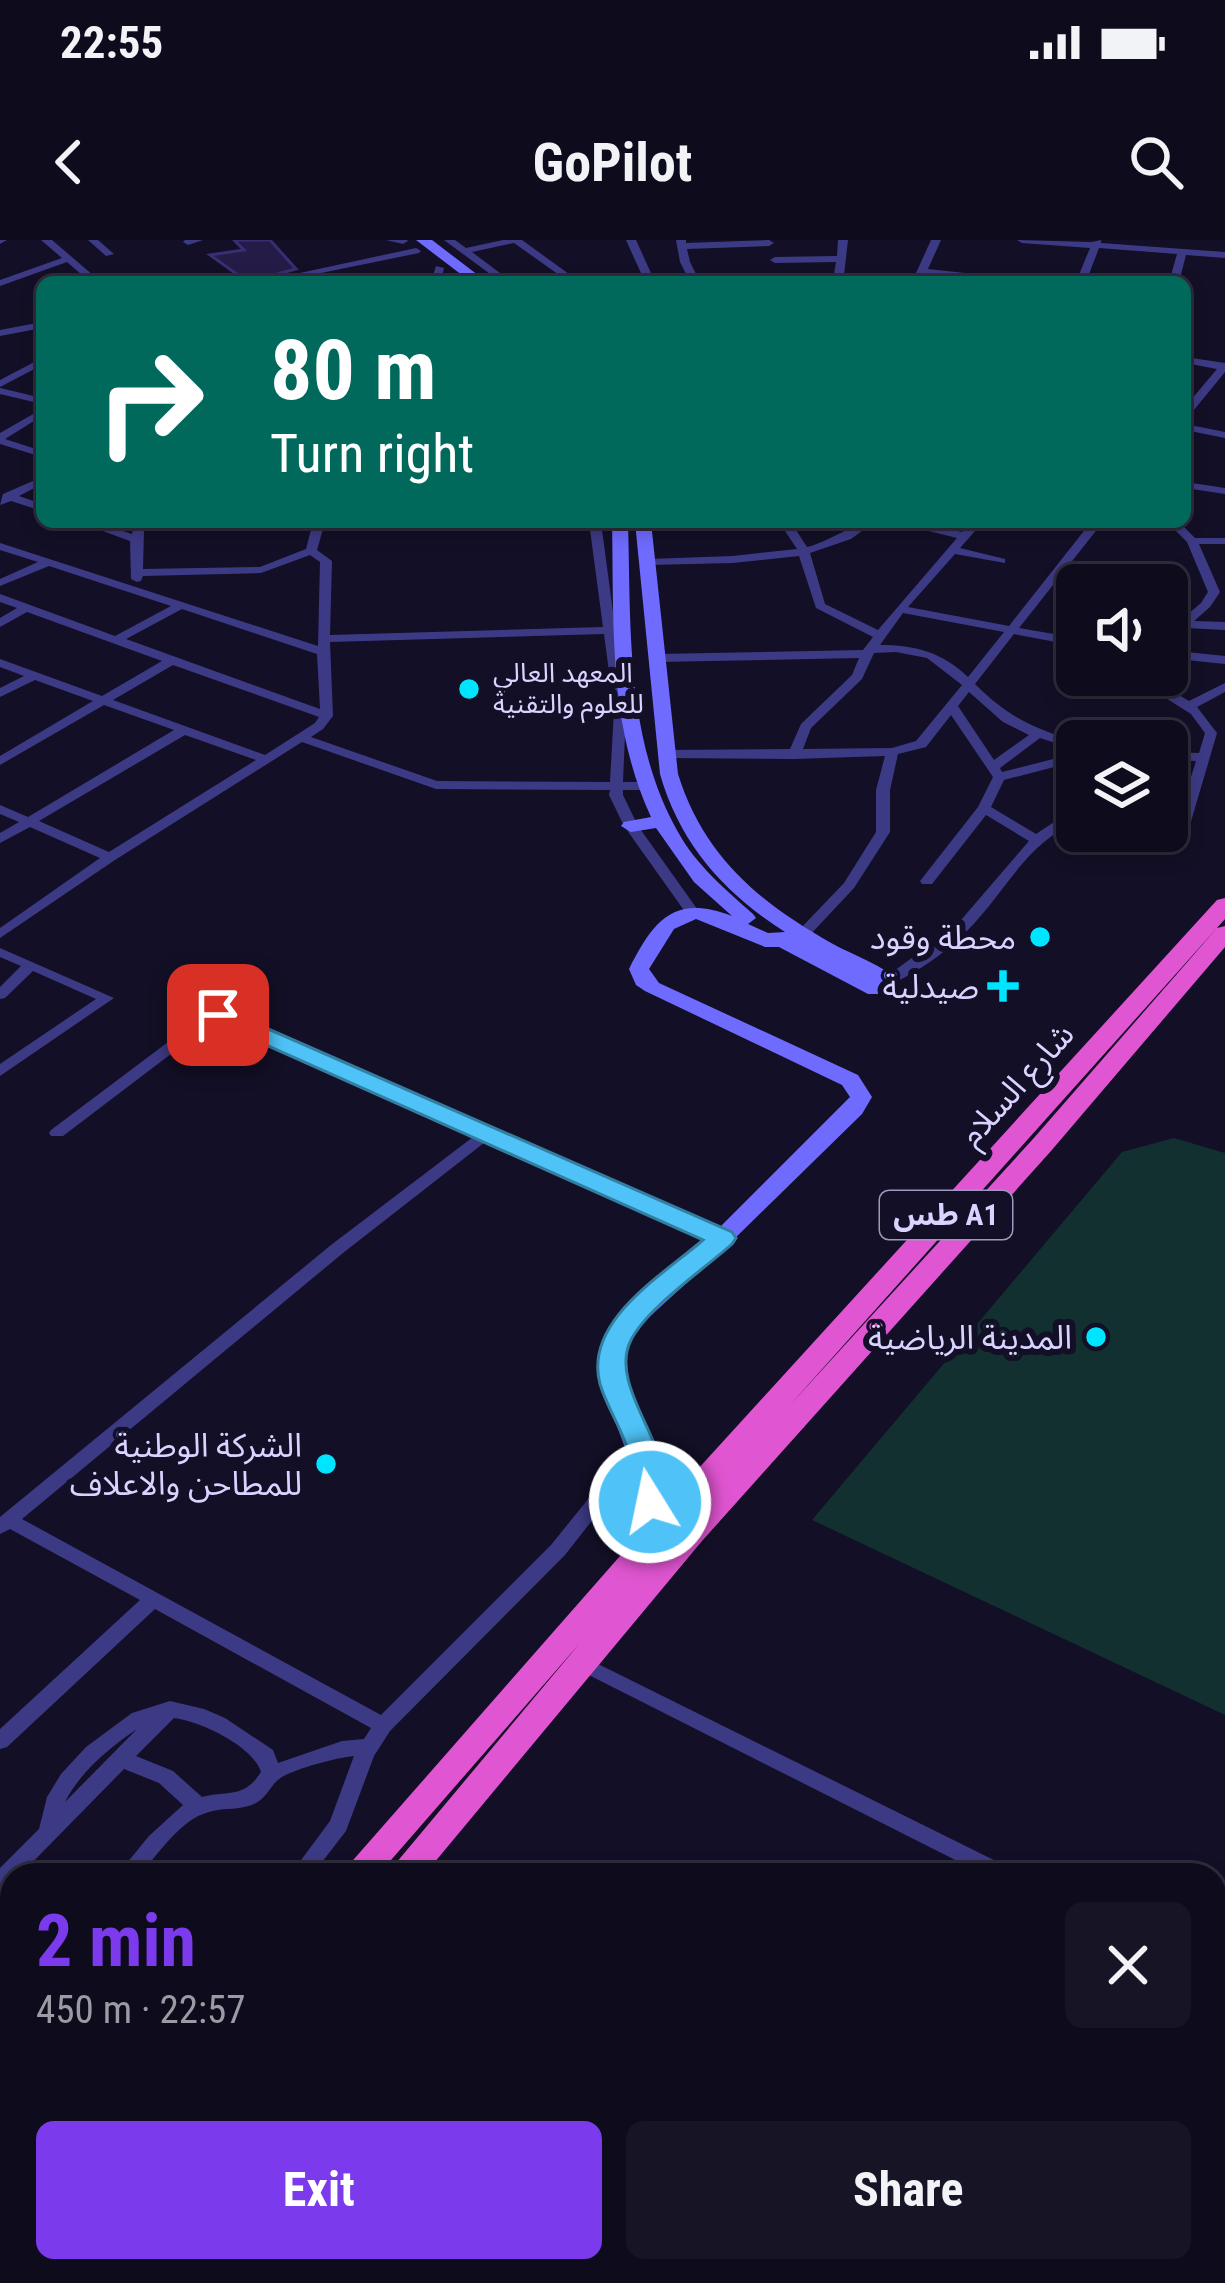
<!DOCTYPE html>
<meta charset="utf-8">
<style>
:root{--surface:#0e0b1c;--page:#171425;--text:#f1f3f6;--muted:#9b9ba3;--line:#2e2b3b;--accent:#7c3aed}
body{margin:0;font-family:"Roboto Condensed","Noto Sans Arabic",sans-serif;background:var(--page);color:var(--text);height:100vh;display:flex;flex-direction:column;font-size:45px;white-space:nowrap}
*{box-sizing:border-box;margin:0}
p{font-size:39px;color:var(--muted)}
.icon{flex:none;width:66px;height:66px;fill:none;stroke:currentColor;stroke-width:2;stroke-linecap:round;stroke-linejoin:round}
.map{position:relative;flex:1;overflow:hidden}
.drawer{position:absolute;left:0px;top:1623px;width:1227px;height:420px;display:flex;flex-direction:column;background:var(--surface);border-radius:36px 36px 0 0;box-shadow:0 6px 18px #0003,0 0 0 3px var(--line)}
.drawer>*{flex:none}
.guide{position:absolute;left:36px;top:36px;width:1155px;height:252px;border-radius:18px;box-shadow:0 6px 18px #0003,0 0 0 3px var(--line);background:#00695c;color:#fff;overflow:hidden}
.controls{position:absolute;left:1056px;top:324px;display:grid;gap:24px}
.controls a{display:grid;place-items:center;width:132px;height:132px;border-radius:18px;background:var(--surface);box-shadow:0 6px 18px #0003,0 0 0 3px var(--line);font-size:60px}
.pin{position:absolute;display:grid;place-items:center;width:102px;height:102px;color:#fff;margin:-51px;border-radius:24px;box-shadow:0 6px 18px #0006}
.me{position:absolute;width:132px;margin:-66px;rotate:350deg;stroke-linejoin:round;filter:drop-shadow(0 0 9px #0008)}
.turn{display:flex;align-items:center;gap:42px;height:252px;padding:0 36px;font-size:54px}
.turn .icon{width:156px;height:156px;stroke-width:2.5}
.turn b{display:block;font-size:84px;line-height:102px}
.round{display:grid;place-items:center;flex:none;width:126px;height:126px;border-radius:18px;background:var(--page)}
.overview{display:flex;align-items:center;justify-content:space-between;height:204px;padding:0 36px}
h1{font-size:72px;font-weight:700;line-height:90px;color:var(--accent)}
.action{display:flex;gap:24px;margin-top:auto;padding:24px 36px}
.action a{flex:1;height:138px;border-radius:18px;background:var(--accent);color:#fff;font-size:48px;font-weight:700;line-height:138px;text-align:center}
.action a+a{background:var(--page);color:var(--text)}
.status{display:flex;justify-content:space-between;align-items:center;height:84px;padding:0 60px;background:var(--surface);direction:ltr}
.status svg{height:33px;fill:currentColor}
header{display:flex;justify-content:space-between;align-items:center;height:156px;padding:0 36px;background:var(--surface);font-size:54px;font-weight:700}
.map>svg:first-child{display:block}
</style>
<div class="status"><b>22:55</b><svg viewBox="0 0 49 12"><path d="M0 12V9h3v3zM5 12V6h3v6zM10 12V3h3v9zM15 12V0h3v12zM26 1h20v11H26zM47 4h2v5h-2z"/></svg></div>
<header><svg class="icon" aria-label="back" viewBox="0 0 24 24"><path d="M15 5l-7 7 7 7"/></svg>GoPilot<svg class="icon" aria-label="search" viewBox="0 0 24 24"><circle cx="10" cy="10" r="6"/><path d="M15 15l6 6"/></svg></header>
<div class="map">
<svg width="1225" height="2043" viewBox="0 0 1225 2043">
<rect width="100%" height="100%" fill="#130f26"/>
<!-- green -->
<polygon fill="#12302f" points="1174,898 1225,913 1225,1475 812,1280 1122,912"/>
<!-- building -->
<polygon fill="#241b47" stroke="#3b2d73" stroke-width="3" points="234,0 270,0 296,29 248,42 210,15 244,10"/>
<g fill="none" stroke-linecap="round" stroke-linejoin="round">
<!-- minor -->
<g fill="#3d3a85" fill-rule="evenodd">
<polygon points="0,0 7,0 0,4"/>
<polygon points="41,0 52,0 101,42 90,42 67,22 0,46 0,40 62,18"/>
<polygon points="88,0 98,0 114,14 106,16"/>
<polygon points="185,0 203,0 188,5 183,2"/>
<polygon points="386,0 407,0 408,1 403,4"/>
<polygon points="444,0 455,0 466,8 503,0 522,0 580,42 569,42 514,3 472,12 512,42 501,42"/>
<polygon points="626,0 636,0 655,42 645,42"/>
<polygon points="676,0 686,0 686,3 769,0 774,3 769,6 687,9 690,22 700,42 690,42 680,22"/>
<polygon points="838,0 848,0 844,35 836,42 825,42 834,34 836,22 775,23 770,20 775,17 837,16"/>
<polygon points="931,0 941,0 928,29 1020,39 1025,42 996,42 925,34 922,42 912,42"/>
<polygon points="1017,0 1092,2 1101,0 1101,3 1225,12 1225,18 1186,15 1179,42 1169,42 1177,14 1099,8 1086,42 1076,42 1090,8 1022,3"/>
<polygon points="416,8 421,11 419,13 277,42 258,42"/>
<polygon points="436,26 444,28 441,42 431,42"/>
<polygon points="42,82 42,88 0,96 0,90"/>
<polygon points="1185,117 1225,123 1225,132 1189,176 1185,177 1185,167 1217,129 1185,123"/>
<polygon points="42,118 42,125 0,147 0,140"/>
<polygon points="0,148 42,158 42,164 0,154"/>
<polygon points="42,169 42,176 5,199 42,211 42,217 0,204 0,193"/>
<polygon points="1185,184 1225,192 1225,198 1185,190"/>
<polygon points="42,237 42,244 19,256 42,264 42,271 11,261 0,265 3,254"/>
<polygon points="1185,242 1225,248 1225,254 1185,248"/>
<path d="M78,282H95L132,294L134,282H281L275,285L144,290L143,329L260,327L306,309L313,282H325L317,310L332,321L330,395L603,387L589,282H601L626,470L623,542H644L651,546L644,550H623V555L638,586L700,673L693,677L688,676L624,586L609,555L610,550L436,549L302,502L115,620L0,698V688L100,618L30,587L0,603V593L19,582L0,574V565L28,577L174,490L104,465L0,525V516L93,461L35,440L0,457V448L24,436L0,427V419L102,456L162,421L27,372L0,387V378L17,368L0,362V354L115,396L171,366L49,326L0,346V339L38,322L0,310V303L318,406L320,322L310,315L261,333L143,336L141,341L137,342L131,339L130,301ZM182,369L317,414L320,469L126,399ZM604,394L614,470L610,542L437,541L311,497L323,489L333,476L330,402ZM173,425L319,477L315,483L265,515L113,460ZM185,495L256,520L109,612L39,581Z"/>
<path d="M779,282H791L807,307C829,302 854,282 874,282L851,299L810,313L825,364L878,390L957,298L892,282H914L962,292L971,282H983L960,308L1005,319V323L955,314L908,367L1009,386L1091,282H1103L1019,388L1077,398V406L1014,394L975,444C1008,477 1033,488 1077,502V510L1040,498L1000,528L1002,532L1077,513V521L1004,540L991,567L1036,594L1054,582L1077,574V583C1032,599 1009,644 978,679C956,705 920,732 889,745L882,741L884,738L955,687L1029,601L986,575L932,644H922L920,641L978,567L993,537L951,475L926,507L898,514L890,550V592L854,648L809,696H799L797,693L799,690L844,643L876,592V550L885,516L794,519L667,518L661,514L667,510L790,509L801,484L852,435L859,418L657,422L651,418L657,414L863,410L873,397L816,368L799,316L733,323L649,325L643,322L649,319L733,316L797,309ZM903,373L1004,392L968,437C942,412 915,405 880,405ZM896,412L927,418L962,445L916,501L892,508L803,509L811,488L862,439L874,413ZM969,452L1003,482L1029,495L994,520L958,466Z"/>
<polygon points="1167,282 1179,282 1195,298 1225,298 1225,304 1199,304 1220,352 1210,367 1194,381 1225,382 1225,390 1186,388 1167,402 1167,392 1201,363 1208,352 1187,302"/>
<polygon points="1167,410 1225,416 1225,424 1167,418"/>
<polygon points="1167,432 1169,435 1164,446 1189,461 1225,443 1225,452 1197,467 1217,493 1187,595 1180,599 1173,595 1196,521 1167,520 1167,512 1199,513 1205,493 1191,474 1153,450 1152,445 1104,439 1098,435 1155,438 1157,435 1167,435"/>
<polygon points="0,708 114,758 0,836 0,824 96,759 33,731 5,758 0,759 0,747 21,726 0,717"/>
<path d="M225,771L728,994L730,998L722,1003L716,1002L489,899L343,1013L22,1279L381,1475L551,1305L618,1222L644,1208L650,1209L653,1214L630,1232L565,1315L390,1491L374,1516L346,1591L312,1635H290L330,1581L354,1516C335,1518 298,1528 282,1537C271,1543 268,1557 256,1563C241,1571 225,1567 209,1572C181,1579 158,1614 140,1635H117L149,1596L183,1565L159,1543L124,1529L20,1635H12V1644L0,1651V1628L39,1589L47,1557L61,1534L86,1507L132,1473L170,1461L204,1469L225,1478L273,1510L278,1523L342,1501L364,1499L371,1488L155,1369L7,1507L0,1509V1489L140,1360L10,1289L0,1294V1277L331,1005L477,894L223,779H217L63,896H51L49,893L51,890L208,772ZM174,1478C200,1481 253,1506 261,1532C244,1559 228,1550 202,1557L173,1531L136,1516ZM137,1489L65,1562C80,1532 110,1507 137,1489Z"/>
<polygon points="582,1416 1012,1629 1015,1635 985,1635 575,1428 572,1423 575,1418"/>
<polygon points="1215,1732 1225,1736 1225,1755 1215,1751"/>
<polygon points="12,1742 12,1766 0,1774 0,1749"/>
<polygon points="1225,1891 1225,1923 1215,1930 1215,1897"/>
<polygon points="12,1951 12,1979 0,1986 0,1958"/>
<polygon points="1141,2031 1165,2031 1159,2043 1135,2043"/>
</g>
<!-- secondary -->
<g fill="#6f6bff" fill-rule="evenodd">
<polygon points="416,0 432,0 487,42 471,42"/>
<path d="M612,282H628C631,385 625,499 678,592C696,625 725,649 753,674L756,678L748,684L768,693L785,692C724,653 680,604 660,534L635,282H651L678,534C704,617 760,663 833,704C855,716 882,725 900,741L896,745L883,746L886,750L882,754H868L779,707H765L696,679L674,689L649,729L659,743L858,835L872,857L862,874L730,1003L646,1080L627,1104V1142L662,1238L663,1261L648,1320L644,1327H624L620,1320L637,1261L636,1238L601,1142L603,1103L628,1068L714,993L850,857L842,845L645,751L636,745L629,729C654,680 674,654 732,676L694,642L656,588L631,592L621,586L624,582L651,577C608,485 614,381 612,282Z"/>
</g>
<!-- trunk -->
<g fill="#e055d1" fill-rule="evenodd">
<polygon points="1225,658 1225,679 790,1165 1033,899 1217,688 1225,686 1225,707 1051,911 702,1301 424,1635 386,1635 580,1403 378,1635 340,1635 656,1275 1217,660"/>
<polygon points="12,2009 12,2031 30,2031 23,2043 0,2043 0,2013"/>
<polygon points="37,2031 80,2031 75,2043 31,2043"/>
</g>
</g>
<!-- route -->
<path fill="#4fc3f7" stroke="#337fa1" stroke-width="3" d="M218,767L732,992L736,998L732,1004C703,1030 647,1068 631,1100C605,1150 687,1220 660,1269H639C630,1252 634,1233 629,1214C623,1190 607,1168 600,1144C583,1081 663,1035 703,1000L210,780V769Z"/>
<!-- markers -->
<g fill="#00e5ff" stroke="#130f26" stroke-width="4.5">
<circle cx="469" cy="449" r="12"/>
<circle cx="1040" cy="697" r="12"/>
<path d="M997 728h12v12h12v12h-12v12h-12v-12h-12v-12h12z"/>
<circle cx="1096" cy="1097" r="12"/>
<circle cx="326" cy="1224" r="12"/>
</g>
<g text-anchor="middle" stroke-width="12" stroke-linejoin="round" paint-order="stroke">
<!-- far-poi labels -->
<g font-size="27" fill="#d9d4ff" stroke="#130f26" text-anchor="start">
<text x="493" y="442">المعهد العالي<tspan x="493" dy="31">للعلوم والتقنية</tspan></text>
</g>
<!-- shield labels -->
<rect fill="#130f26" stroke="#9e99be" stroke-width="3" x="880" y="951" width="132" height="48" rx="9"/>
<g font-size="30" font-weight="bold" fill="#d9d4ff">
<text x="946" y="985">طس A1</text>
</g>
<!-- poi labels -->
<g font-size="33" fill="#d9d4ff" stroke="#130f26" text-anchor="end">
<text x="1016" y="709">محطة وقود</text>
<text x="979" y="758">صيدلية</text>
<text x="1072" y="1109">المدينة الرياضية</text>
<text x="302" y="1217">الشركة الوطنية<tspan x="302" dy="38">للمطاحن والاعلاف</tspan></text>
</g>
<!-- street labels -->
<g font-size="33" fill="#d9d4ff" stroke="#130f26">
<text transform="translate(1016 844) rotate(-48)" y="12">شارع السلام</text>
</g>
</g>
</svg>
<div class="controls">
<a><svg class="icon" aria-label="sound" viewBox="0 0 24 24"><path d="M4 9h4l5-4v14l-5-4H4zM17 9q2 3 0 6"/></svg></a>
<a><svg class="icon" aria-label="layers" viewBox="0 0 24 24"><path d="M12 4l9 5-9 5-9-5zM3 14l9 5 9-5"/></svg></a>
</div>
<div class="pin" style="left:218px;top:775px;background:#d93025"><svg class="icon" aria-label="arrive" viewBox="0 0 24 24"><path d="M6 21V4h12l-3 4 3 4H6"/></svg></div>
<svg class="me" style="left:650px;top:1262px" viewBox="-20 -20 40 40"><circle r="17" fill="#4fc3f7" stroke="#fff" stroke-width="3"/><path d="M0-11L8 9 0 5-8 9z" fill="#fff"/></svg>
<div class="guide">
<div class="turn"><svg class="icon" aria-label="right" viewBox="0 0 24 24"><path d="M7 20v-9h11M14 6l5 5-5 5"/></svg><div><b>80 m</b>Turn right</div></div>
</div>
<section class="drawer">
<div class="overview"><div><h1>2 min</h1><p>450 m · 22:57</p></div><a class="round"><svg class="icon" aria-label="close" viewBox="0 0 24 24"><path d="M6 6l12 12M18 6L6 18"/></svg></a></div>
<div class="action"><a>Exit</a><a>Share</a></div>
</section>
</div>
